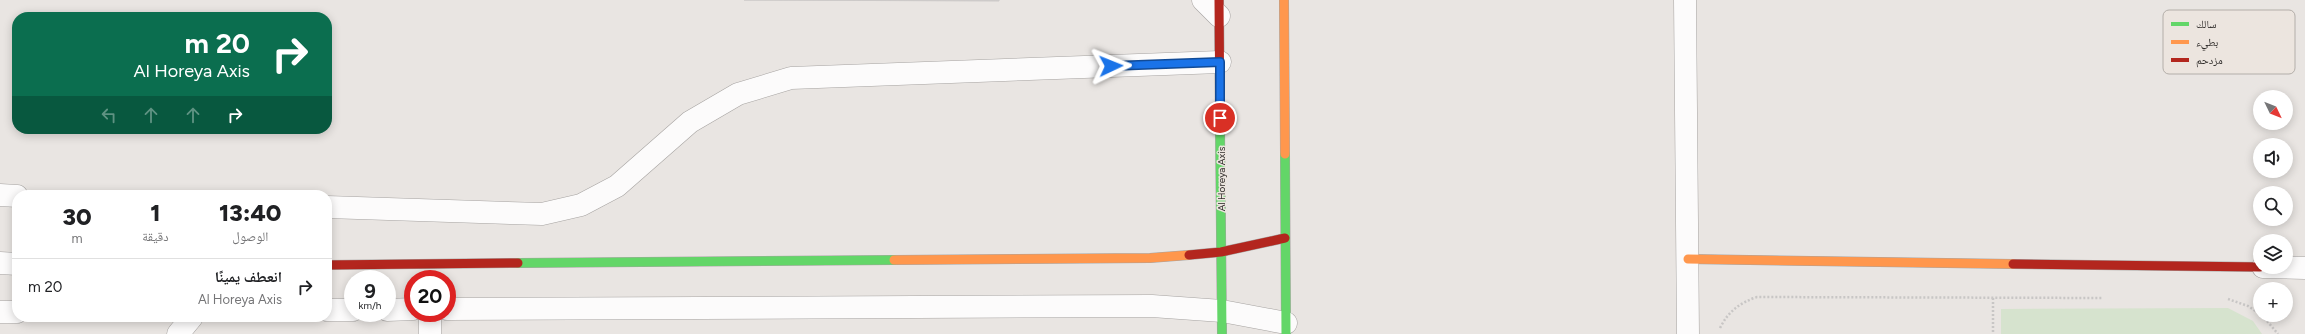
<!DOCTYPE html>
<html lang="ar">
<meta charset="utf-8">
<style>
:root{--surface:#fff;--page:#f6f6f6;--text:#202124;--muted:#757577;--line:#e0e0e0}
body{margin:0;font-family:Figtree,"Noto Naskh Arabic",sans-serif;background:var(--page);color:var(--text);direction:rtl;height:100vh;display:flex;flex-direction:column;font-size:15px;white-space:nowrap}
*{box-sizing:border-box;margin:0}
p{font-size:13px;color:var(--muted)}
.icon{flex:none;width:22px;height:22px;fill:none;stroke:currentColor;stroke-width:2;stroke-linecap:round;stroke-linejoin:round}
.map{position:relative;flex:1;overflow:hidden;direction:ltr}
.details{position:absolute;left:12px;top:190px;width:320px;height:132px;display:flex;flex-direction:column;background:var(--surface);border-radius:16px;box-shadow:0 2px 10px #0003;direction:rtl}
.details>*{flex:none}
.banner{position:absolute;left:12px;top:12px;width:320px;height:122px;border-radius:16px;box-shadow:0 2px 10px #0003;direction:rtl;background:#0b6e4f;color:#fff;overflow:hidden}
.needle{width:26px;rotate:133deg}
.controls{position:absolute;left:2253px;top:90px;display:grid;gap:8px}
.controls a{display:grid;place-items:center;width:40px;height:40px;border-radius:50%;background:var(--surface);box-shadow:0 2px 10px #0003;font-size:20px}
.speed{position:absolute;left:344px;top:270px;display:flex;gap:8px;font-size:20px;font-weight:700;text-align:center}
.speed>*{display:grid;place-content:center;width:52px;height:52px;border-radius:50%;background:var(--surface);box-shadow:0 2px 10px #0003;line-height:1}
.speed small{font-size:10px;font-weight:400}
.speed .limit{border:6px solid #d22;background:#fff;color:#111}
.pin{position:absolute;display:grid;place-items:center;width:34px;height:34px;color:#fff;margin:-17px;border:2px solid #fff;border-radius:50%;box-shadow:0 1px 4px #0007}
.me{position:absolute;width:44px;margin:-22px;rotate:88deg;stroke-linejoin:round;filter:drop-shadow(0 0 3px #0008)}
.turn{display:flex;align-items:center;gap:14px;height:84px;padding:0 16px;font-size:18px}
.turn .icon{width:52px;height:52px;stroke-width:2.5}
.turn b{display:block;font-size:28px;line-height:34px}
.lanes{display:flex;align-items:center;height:38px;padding:0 16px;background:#0003;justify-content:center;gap:20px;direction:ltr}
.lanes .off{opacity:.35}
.eta{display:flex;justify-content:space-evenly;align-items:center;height:68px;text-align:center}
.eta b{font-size:24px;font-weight:800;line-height:28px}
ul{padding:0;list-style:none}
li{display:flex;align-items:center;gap:12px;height:56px;padding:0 16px;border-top:1px solid var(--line)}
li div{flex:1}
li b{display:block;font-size:15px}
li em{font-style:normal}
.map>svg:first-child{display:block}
</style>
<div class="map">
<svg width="2305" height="334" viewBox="0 0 2305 334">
<rect width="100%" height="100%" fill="#e9e5e2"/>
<!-- green -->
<polygon fill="#d6e3ce" points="2228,308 2253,321 2262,334 2001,334 2001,309"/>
<!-- building -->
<polygon fill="#d2cece" stroke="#ccc9c8" points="744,0 999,0 999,1"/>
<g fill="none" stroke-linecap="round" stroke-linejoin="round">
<defs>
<g id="lane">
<polyline points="1203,0 1219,16"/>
<polyline points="0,195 17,196"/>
<polyline points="327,207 542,214 581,205 617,186 690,122 738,94 791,78 1220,62"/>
<polyline points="430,313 430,334"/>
<polyline points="178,334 192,317"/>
</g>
<g id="street">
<polyline points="1685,0 1688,334"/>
<polyline points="0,263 17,264"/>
<polyline points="2263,267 2305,268"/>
<polyline points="447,309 1152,306 1222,311 1286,323"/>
<polyline points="327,310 353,310"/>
<polyline points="387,310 413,309"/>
<polyline points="0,312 17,312"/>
</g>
<g id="fast">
<polyline points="1220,130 1222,334"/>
<polyline points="1285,154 1286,334"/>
<polyline points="518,263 894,260"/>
</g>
<g id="slow">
<polyline points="1284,0 1285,154"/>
<polyline points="1688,259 2013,264"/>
<polyline points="894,260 1150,258 1189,255"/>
</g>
<g id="jam">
<polyline points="1219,0 1220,130"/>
<polyline points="1189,255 1221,252 1285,238"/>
<polyline points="2013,264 2260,267"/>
<polyline points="327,265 518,263"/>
</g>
</defs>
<!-- lane casing -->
<use href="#lane" stroke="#a6a3a1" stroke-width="23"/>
<!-- street casing -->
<use href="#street" stroke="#a6a3a1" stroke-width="23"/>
<!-- fast casing -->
<use href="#fast" stroke="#a6a3a1" stroke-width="10"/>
<!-- slow casing -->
<use href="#slow" stroke="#a6a3a1" stroke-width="10"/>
<!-- jam casing -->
<use href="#jam" stroke="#a6a3a1" stroke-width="10"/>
<!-- path -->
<g stroke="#c8c6c5" stroke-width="2.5" stroke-dasharray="2 2" stroke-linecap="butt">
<polyline points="1993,298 1993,334"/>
<polyline points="2228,299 2248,306 2260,314"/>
<polyline points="2262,315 2278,334"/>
<path d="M1720,328C1728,312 1739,303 1757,297L2103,298"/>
</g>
<!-- lane -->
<use href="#lane" stroke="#fcfbfb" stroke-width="22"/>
<!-- street -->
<use href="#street" stroke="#fcfbfb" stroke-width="22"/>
<!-- fast -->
<use href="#fast" stroke="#63d668" stroke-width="9"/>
<!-- slow -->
<use href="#slow" stroke="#ff974d" stroke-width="9"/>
<!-- jam -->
<use href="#jam" stroke="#b3261e" stroke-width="9"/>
</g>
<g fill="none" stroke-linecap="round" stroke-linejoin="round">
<defs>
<polyline id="route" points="1111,66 1220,62 1220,118"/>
</defs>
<!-- route casing -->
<use href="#route" stroke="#114b97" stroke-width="10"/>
<!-- route -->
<use href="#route" stroke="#1a73e8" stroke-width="7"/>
</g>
<g text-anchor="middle" stroke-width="3" stroke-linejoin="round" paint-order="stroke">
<!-- street labels -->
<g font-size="10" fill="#2f2c2a" stroke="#ece5df">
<text transform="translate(1221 179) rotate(-90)" y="4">Al Horeya Axis</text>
</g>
</g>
<!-- legend -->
<rect x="2163" y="10" width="132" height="64" rx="6" fill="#ece5df" stroke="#b3aea9" stroke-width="1"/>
<rect x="2171" y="22" width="18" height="4" fill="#63d668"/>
<rect x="2171" y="40" width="18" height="4" fill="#ff974d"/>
<rect x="2171" y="58" width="18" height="4" fill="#b3261e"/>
<g font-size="11" fill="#2f2c2a">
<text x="2196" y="28">سالك</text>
<text x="2196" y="46">بطيء</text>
<text x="2196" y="64">مزدحم</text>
</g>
</svg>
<div class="controls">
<a><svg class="needle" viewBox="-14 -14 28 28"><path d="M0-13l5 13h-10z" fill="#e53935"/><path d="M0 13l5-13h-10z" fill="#757577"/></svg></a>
<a><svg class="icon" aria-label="sound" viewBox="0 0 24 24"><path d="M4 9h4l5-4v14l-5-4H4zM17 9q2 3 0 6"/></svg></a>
<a><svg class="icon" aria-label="search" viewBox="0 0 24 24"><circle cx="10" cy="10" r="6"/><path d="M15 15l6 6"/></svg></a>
<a><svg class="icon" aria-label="layers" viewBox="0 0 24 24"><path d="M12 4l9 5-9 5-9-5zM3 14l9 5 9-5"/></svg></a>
<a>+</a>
</div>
<div class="speed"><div>9<small>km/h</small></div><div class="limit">20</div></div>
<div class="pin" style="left:1220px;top:118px;background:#d93025"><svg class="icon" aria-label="arrive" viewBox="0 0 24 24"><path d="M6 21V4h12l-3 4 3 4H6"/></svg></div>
<svg class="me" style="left:1111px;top:66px" viewBox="-20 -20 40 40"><path d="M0-17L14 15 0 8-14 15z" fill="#1a73e8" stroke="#fff" stroke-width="4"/></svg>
<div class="banner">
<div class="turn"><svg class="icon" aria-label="right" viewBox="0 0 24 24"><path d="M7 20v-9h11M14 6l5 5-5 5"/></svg><div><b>20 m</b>Al Horeya Axis</div></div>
<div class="lanes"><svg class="icon off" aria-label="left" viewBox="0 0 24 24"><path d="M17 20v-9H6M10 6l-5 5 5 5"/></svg><svg class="icon off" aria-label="ahead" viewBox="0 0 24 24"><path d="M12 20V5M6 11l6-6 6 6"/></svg><svg class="icon off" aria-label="ahead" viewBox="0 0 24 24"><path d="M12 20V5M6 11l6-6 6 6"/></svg><svg class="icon" aria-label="right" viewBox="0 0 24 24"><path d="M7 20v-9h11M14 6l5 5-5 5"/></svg></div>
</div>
<section class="details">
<div class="eta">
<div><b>13:40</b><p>الوصول</p></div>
<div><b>1</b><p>دقيقة</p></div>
<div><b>30</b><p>m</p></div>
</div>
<ul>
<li><svg class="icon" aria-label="right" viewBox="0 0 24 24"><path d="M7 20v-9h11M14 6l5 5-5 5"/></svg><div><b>انعطف يمينًا</b><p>Al Horeya Axis</p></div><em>20 m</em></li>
</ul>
</section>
</div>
